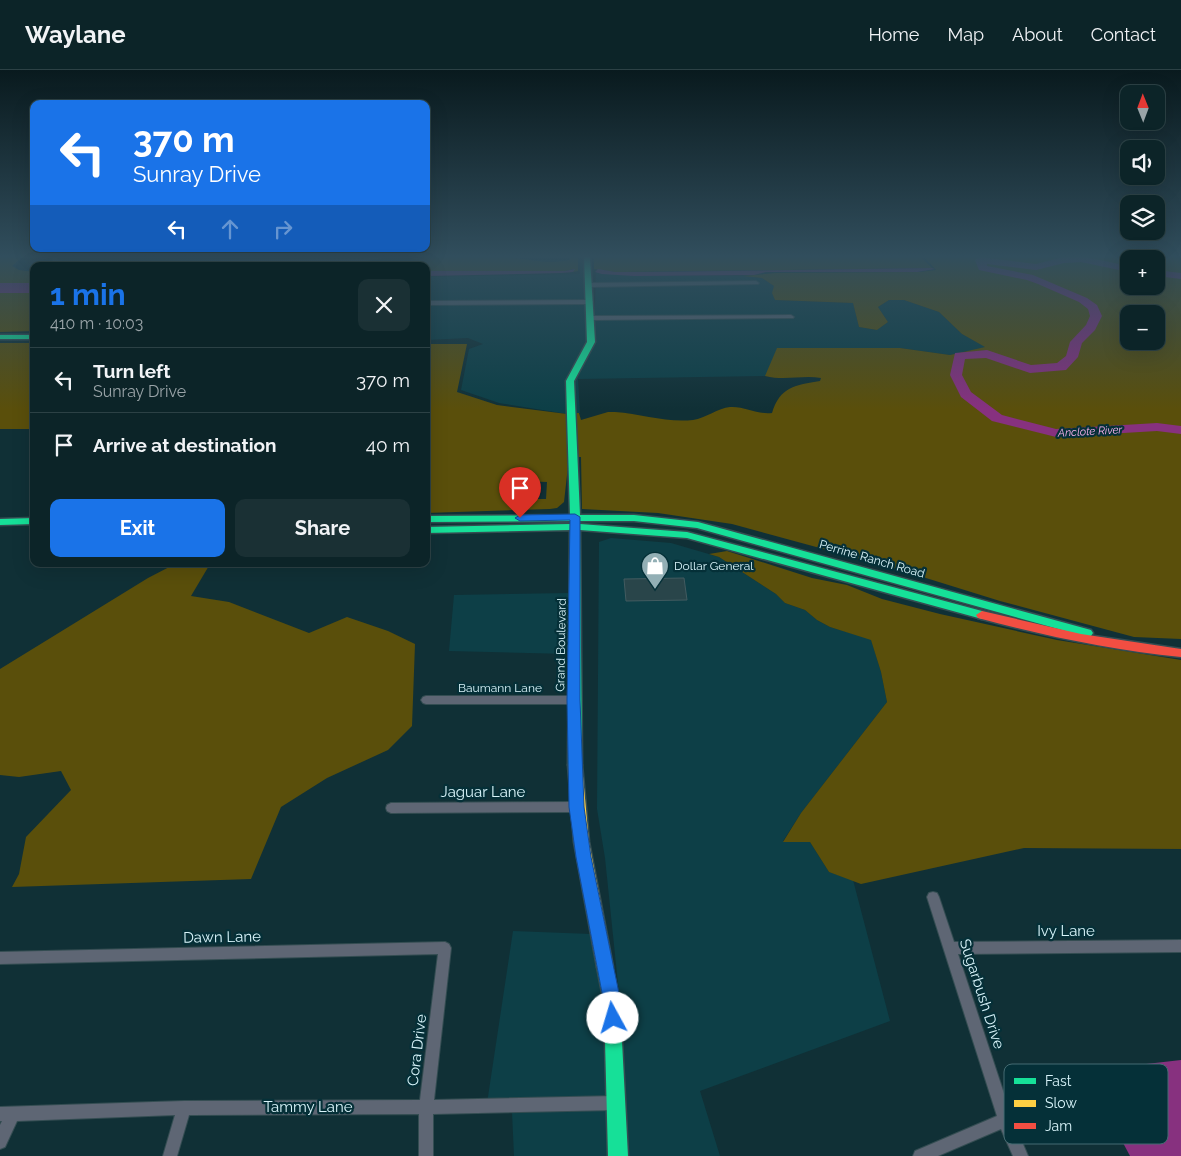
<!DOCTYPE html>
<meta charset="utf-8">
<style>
:root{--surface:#0c2428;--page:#1a3034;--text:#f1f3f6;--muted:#9aa4a8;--line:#2c4145;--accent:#1a73e8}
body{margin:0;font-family:Raleway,sans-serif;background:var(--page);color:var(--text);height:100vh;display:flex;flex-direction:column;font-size:19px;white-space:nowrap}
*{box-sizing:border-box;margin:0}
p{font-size:16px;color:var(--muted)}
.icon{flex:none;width:28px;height:28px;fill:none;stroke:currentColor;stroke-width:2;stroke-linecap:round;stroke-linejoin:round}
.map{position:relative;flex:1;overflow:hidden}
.details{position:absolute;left:30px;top:192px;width:400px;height:305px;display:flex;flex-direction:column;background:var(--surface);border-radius:10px;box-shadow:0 5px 20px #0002,0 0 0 1px var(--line)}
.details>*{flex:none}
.hud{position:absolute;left:30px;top:30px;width:400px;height:152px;border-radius:10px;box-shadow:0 5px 20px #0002,0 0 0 1px var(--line);background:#1a73e8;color:#fff;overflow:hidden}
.needle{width:32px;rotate:359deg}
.buttons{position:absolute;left:1120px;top:15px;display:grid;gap:10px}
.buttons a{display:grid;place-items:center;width:45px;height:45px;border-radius:10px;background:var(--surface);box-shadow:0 5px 20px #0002,0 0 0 1px var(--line);font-size:25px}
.pin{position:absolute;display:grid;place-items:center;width:42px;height:42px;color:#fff;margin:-51px -21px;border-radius:50% 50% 50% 0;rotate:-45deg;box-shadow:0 0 5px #0007}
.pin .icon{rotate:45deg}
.me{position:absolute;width:55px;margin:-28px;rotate:354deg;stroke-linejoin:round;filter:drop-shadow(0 0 4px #0008)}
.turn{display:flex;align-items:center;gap:18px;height:105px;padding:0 20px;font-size:22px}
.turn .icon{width:65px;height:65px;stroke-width:2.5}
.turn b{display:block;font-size:35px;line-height:42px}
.lanes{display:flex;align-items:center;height:48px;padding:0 20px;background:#0003;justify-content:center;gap:25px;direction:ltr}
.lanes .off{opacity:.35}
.round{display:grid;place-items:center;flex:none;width:52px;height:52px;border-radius:10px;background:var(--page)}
.headline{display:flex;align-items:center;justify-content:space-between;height:85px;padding:0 20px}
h1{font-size:30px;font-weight:700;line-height:38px;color:var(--accent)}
.cta{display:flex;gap:10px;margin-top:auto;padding:10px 20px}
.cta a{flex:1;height:58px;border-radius:10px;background:var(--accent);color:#fff;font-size:20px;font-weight:700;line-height:58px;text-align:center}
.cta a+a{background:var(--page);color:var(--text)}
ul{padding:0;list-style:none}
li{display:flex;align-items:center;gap:15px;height:65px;padding:0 20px;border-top:1px solid var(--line)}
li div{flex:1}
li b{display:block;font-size:19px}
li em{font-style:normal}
header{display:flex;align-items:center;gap:30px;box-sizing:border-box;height:70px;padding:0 25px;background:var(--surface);border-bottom:1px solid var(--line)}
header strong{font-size:24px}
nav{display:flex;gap:28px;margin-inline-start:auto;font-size:18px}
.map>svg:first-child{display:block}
</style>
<header>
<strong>Waylane</strong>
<nav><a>Home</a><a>Map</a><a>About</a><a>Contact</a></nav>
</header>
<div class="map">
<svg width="1181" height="1086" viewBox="0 0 1181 1086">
<rect width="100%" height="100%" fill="#103036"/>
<!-- built -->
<g fill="#0d3f47">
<polygon points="580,187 584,187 587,272 581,285 571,298 566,310 567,344 499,333 461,320 469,279 483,274 468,268 426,270 426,207 580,204"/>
<polygon points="596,202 634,206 743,206 762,208 774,216 775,230 853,233 859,257 877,260 888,252 878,237 889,230 904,230 939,242 962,264 986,277 950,285 900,278 778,278 766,306 578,309 580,343 575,343 574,311 578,299 592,279 594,272"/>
<polygon points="611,468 671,473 719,487 776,524 785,533 805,540 817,550 830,557 871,569 881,602 887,632 801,743 783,771 810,772 829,802 853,810 890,951 700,1021 720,1086 627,1086 620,933 605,788 597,739 599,472"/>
<polygon points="570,523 569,584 449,581 454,525"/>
<polygon points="513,861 591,864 605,934 609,1086 514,1086 512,1042 486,1040"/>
</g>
<!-- green -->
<g fill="#5a4f0b" fill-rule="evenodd">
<polygon points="0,187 22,187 12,196 19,200 34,202 34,213 0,213"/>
<path d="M412,187C442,187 474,185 504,187C529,188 544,195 569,190L571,187H578V201L573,202L574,199L565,201H426V196H408Z"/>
<polygon points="594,187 921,187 932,198 615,202 594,199"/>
<path d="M924,187H1181V569L1134,567L1000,531L897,499L732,454L658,443L582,439L581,387H577L575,343H579L581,350L608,342H615C642,344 667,353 693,350C706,348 718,338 730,337C745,336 758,345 772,343C780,317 795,315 820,311L821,308C802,305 785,311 765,306L777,278H900L950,285L985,277L962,264L939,242L904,230H889L878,237L888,252L877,260L859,257L853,233L775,230L772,223L774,216L762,208L743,206L777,203L920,202L936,200ZM1129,189H1156V216H1129ZM1129,244H1156V271H1129Z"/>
<polygon points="0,223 34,223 34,261 0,262"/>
<rect x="0" y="273" width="34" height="86"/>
<path d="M426,274H467L457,322L497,335L567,344L569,387L564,432L557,438L550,439L426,443ZM516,411L547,412L546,429H516Z"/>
<polygon points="727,481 812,508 847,515 882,529 940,544 1057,570 1181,590 1181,779 1024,778 861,814 829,802 810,772 783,772 801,743 887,632 881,602 871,570 830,557 817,550 805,540 785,533 776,524 719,487 709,484"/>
<polygon points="175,494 210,494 191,526 229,532 309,563 347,547 388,561 415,574 412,656 388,680 327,708 281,737 251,809 12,817 19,804 26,767 71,720 61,701 19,707 0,705 0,599 148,508"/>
</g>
<!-- water -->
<g fill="#87317f">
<polygon points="932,198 935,199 917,202 766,202 754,205 634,206 602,204 595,202 598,199 615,202 650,202"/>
<polygon points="575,199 573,202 561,203 426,206 426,201 565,201"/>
<rect x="0" y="213" width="34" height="10"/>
<polygon points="1181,990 1181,1086 1130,1086 1085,1001"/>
</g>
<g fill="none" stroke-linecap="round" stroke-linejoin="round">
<!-- river -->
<g fill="#87317f" fill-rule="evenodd">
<polygon points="980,187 1036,194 1064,187 1085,187 1129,196 1129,202 1081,192 1064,193 1036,200 987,194 987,196 1033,205 1087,228 1097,235 1102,246 1095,260 1082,273 1078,287 1066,300 1030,303 986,288 965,289 962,305 971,322 1002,345 1056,359 1157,353 1181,356 1181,364 1157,361 1056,367 992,351 961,327 950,305 955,283 987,280 1031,295 1057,293 1066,286 1070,272 1086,255 1090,246 1088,239 1079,232 1038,214 1027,210 979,200 975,190"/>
<polygon points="1156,200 1181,203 1181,209 1156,206"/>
</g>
</g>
<!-- building -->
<polygon fill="#29454a" stroke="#425b60" points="684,508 687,530 626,531 624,509"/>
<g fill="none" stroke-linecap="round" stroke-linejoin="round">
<defs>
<g id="street">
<polygon points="53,187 57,187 57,190 63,192 364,189 385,187 364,191 63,194 53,192"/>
<polygon points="756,211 759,213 758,214 589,217 586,215 589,213"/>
<polygon points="426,231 590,230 593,232 590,234 426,235"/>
<polygon points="791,245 794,247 793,248 591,250 588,248 591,246"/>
<polygon points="426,626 574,626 577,627 579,630 577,633 574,634 426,634 423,633 421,630 423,627"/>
<polygon points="576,732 580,734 581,737 580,740 576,742 391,743 387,741 386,738 387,735 391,733"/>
<polygon points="933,822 937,823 939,827 954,872 1181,870 1181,882 958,884 1012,1048 1028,1086 1013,1086 1001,1059 938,1086 913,1086 915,1081 997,1046 927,827 929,823"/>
<polygon points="445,872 449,874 451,878 434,1030 616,1026 621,1028 623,1033 621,1038 616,1040 433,1044 433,1086 419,1086 419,1044 189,1045 177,1086 163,1086 175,1045 17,1051 5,1077 0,1079 0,1055 2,1051 0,1051 0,1037 184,1031 420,1030 438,884 0,894 0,882"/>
</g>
<g id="fast">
<polygon points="584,187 590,187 595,272 574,311 580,445 634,445 698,452 1091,560 1093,563 1091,566 1087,567 697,458 634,451 580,451 580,454 687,462 982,541 988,545 982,549 687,468 580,460 582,695 580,699 575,700 570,699 568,695 570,460 426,463 426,457 570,454 570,451 426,452 426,446 570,445 566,311 587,272"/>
<rect x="0" y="265" width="34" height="4"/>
<polygon points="34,448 34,454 0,455 0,449"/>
<polygon points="605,889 611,891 620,933 628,1086 608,1086 604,933 597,897 599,891"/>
</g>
<polygon id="slow" points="575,690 580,691 582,695 589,772 613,897 611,903 605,905 599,903 597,897 574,772 568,695 570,691"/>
<path id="jam" d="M982,541L1081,564L1181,579V587C1112,580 1045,566 978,548L976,545Z"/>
</defs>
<!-- street casing -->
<use href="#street" stroke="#344d52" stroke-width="2"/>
<!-- fast casing -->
<use href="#fast" stroke="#344d52" stroke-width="3"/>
<!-- slow casing -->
<use href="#slow" stroke="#344d52" stroke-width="3"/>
<!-- jam casing -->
<use href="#jam" stroke="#344d52" stroke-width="3"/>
<!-- street -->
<use href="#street" fill="#5e6674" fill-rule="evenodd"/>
<!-- fast -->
<use href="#fast" fill="#16e098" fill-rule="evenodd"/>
<!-- slow -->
<use href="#slow" fill="#ffcf43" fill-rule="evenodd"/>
<!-- jam -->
<use href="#jam" fill="#f24e42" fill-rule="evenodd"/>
</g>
<!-- sky -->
<linearGradient id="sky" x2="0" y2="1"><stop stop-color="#091a1e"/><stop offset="0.55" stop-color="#314e5d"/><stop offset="1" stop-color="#314e5d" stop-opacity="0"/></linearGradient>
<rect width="1181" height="339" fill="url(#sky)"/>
<!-- route -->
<polygon fill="#1a73e8" stroke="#114b97" points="575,444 580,447 580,630 584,737 591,787 621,933 622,948 619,954 613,956 607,954 604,948 604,933 576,787 569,737 567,630 570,450 520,451 515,448 520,445"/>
<!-- icons -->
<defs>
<symbol id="shop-pin" viewBox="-11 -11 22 30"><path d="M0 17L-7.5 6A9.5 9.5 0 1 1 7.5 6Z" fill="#93afb5" stroke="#053038"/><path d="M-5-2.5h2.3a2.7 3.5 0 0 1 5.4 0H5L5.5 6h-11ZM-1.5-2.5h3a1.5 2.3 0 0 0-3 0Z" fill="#fff"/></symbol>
</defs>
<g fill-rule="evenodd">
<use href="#shop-pin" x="639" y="480" width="32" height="43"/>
</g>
<g text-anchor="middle" stroke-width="4.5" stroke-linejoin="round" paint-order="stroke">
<!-- far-water labels -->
<g font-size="11" font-style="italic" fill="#feb3f0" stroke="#053038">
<text transform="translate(1090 361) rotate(-3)" y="4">Anclote River</text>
</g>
<!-- street labels -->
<g font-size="12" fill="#d9f4fa" stroke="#053038">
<text transform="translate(872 489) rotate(16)" y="4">Perrine Ranch Road</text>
<text transform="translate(561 575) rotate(-89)" y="4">Grand Boulevard</text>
<text x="500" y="622">Baumann Lane</text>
</g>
<!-- poi labels -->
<g font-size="12" fill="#d9f4fa" stroke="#053038" text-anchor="start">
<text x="674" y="500">Dollar General</text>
</g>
<!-- near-street labels -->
<g font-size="15" fill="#d9f4fa" stroke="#053038">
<text x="483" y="727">Jaguar Lane</text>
<text x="1066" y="866">Ivy Lane</text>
<text transform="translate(222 867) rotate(-1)" y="5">Dawn Lane</text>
<text transform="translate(982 924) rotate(72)" y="5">Sugarbush Drive</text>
<text transform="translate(417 980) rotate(-83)" y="5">Cora Drive</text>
<text x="308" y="1042">Tammy Lane</text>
</g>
</g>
<!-- legend -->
<rect x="1004" y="994" width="164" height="80" rx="8" fill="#053038" stroke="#456b72" stroke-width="1"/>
<rect x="1014" y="1008" width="22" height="6" fill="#16e098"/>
<rect x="1014" y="1030" width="22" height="7" fill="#ffcf43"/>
<rect x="1014" y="1053" width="22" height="6" fill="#f24e42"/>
<g font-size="14" fill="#d9f4fa">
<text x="1045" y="1016">Fast</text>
<text x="1045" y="1038">Slow</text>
<text x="1045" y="1061">Jam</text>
</g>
</svg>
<div class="buttons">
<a><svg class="needle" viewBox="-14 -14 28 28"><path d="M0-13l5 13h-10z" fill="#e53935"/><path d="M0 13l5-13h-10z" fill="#9aa4a8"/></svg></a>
<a><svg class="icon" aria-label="sound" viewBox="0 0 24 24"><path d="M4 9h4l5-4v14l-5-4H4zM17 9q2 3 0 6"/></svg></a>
<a><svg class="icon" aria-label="layers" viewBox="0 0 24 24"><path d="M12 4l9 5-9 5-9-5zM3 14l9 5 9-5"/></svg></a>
<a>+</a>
<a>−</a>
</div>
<div class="pin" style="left:520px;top:448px;background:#d93025"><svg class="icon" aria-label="arrive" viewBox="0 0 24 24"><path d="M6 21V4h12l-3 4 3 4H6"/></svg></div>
<svg class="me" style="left:613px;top:948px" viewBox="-20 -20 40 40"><circle r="19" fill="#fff"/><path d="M0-13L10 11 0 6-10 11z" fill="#1a73e8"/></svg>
<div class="hud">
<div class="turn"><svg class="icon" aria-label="left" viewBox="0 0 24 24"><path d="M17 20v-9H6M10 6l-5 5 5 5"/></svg><div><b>370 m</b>Sunray Drive</div></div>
<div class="lanes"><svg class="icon" aria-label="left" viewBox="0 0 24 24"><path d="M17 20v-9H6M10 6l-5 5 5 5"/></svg><svg class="icon off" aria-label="ahead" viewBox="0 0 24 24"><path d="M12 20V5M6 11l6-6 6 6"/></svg><svg class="icon off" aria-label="right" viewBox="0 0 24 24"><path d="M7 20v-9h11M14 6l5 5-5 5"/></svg></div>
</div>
<section class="details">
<div class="headline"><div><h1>1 min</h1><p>410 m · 10:03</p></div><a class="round"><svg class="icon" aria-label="close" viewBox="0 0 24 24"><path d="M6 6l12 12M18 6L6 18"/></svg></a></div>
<ul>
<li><svg class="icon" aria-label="left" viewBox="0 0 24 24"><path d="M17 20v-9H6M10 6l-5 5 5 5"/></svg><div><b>Turn left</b><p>Sunray Drive</p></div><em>370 m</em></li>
<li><svg class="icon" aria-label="arrive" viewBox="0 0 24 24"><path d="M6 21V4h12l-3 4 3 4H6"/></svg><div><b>Arrive at destination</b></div><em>40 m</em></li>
</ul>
<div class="cta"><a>Exit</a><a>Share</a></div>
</section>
</div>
